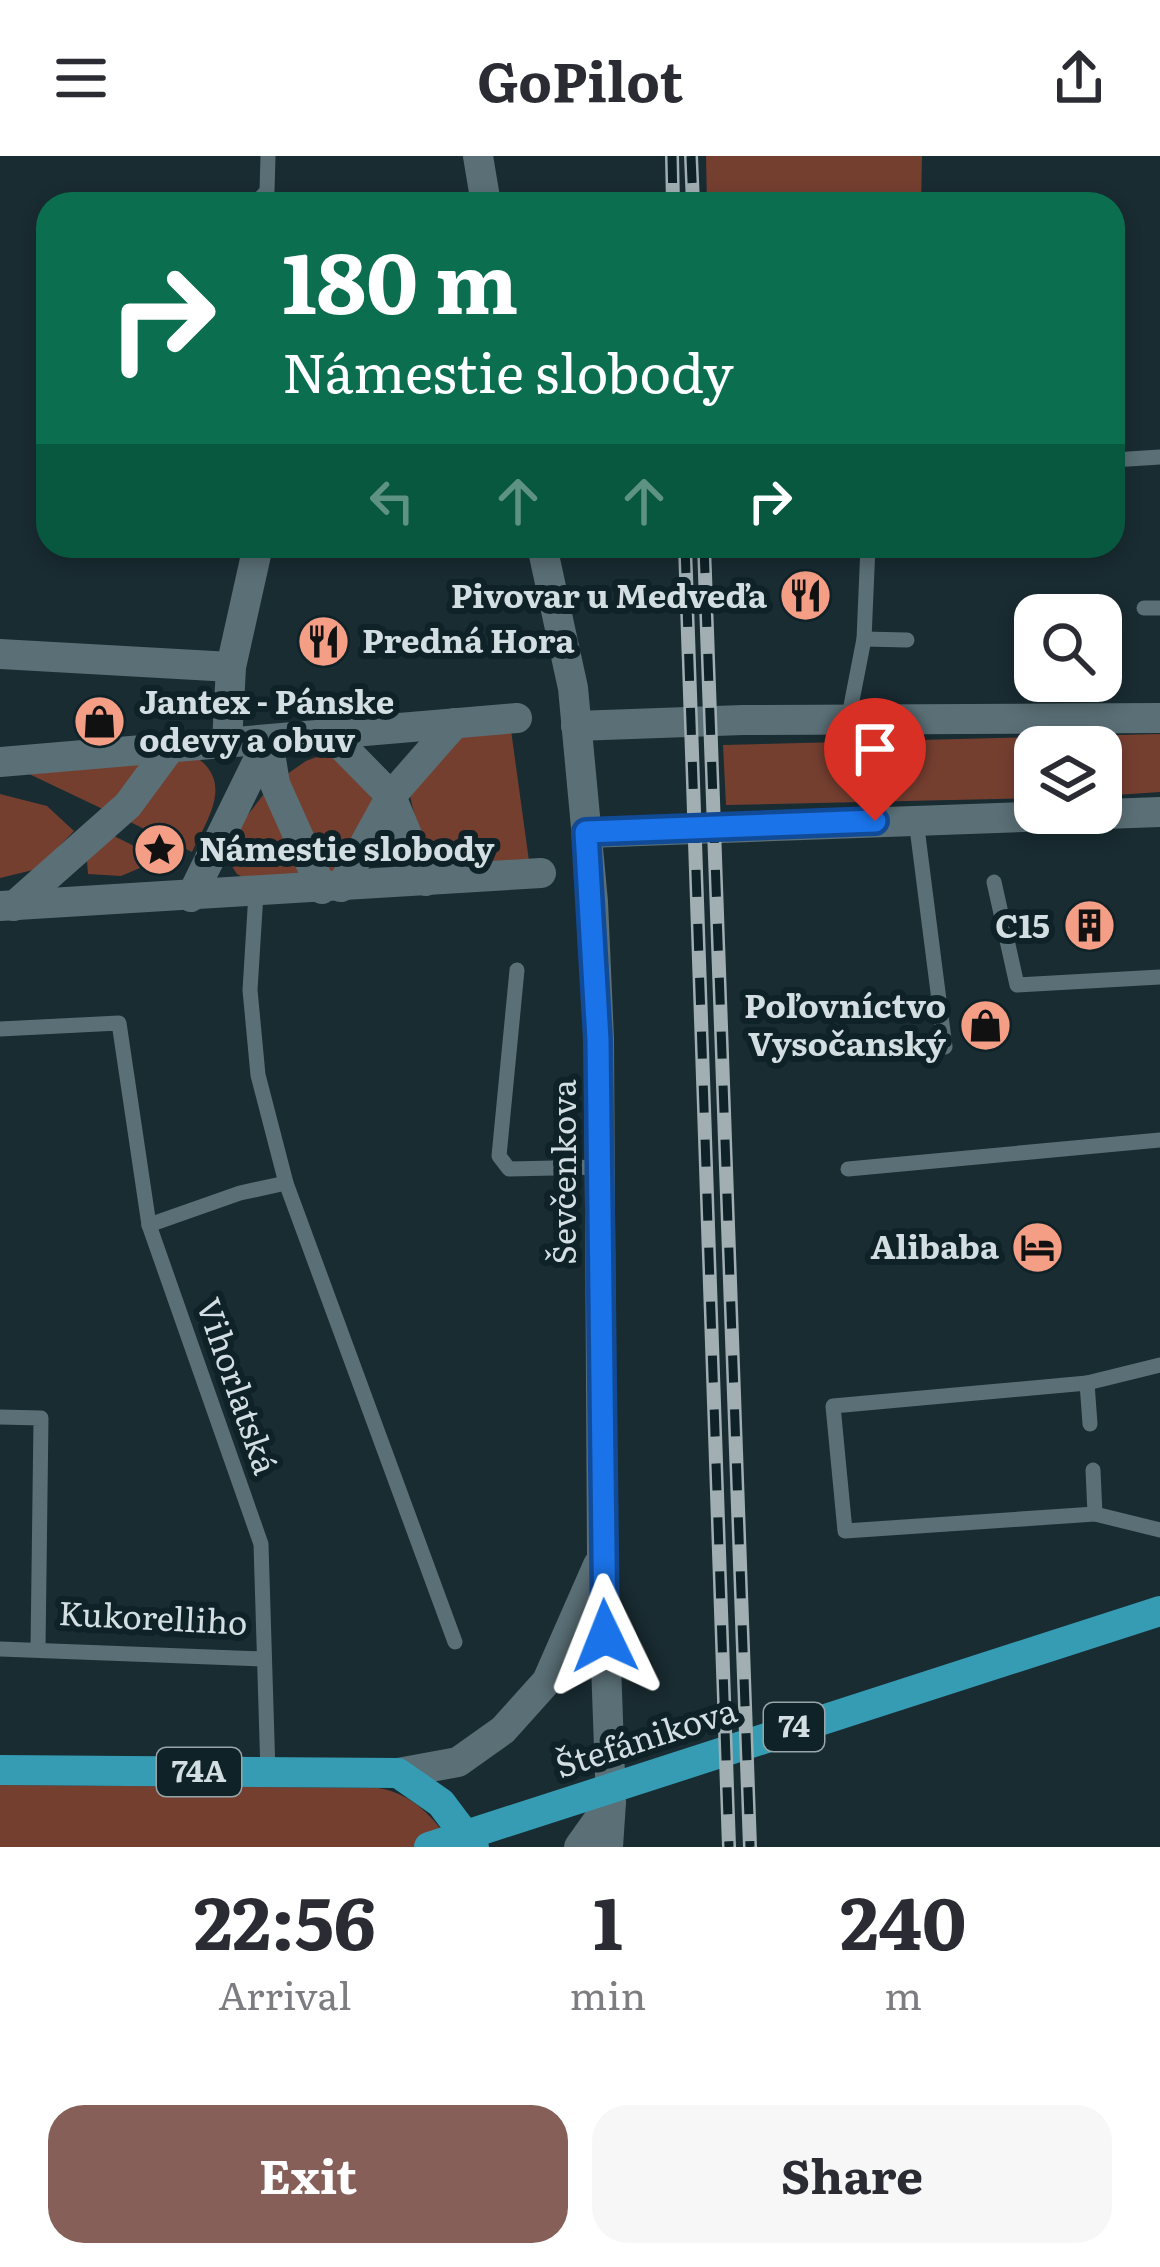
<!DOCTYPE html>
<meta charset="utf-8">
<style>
:root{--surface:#fff;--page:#f7f7f7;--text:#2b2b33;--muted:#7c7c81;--accent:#855f58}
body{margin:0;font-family:Literata,serif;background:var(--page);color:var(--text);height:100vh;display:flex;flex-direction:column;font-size:45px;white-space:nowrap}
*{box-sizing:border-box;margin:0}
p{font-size:39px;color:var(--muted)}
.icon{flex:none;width:66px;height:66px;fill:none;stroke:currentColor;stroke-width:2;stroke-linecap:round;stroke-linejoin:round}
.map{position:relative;height:1691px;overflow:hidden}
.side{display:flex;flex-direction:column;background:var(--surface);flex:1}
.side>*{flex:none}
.guide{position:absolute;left:36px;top:36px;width:1089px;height:366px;border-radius:36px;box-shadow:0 6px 18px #0003;background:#0b6e4f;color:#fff;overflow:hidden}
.buttons{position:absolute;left:1014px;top:438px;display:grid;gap:24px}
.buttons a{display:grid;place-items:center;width:108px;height:108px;border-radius:24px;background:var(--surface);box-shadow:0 6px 18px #0003;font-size:60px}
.pin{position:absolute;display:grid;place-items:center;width:102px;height:102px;color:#fff;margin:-123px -51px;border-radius:50% 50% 50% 0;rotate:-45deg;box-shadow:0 0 12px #0007}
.pin .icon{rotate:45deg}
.me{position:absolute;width:132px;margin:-66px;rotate:358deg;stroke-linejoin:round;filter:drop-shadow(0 0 9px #0008)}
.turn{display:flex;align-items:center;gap:42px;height:252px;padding:0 48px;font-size:54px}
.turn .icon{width:156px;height:156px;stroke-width:2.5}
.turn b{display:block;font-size:84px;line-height:102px}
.lanes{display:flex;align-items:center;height:114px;padding:0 48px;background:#0003;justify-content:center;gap:60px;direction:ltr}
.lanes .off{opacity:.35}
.eta{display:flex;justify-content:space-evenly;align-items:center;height:204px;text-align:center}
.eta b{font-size:72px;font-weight:700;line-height:84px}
.action{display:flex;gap:24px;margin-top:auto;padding:24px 48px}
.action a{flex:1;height:138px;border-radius:36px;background:var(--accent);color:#fff;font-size:48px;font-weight:700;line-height:138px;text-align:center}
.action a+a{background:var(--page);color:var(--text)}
header{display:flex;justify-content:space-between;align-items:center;height:156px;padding:0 48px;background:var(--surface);font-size:54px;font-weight:700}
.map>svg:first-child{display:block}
</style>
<header><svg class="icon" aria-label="menu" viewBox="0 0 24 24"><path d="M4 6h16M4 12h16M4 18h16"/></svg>GoPilot<svg class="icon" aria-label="share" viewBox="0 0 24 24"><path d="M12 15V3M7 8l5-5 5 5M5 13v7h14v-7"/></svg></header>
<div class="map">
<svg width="1160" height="1691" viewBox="0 0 1160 1691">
<rect width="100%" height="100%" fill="#192c32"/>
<!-- green -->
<g fill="#753f30">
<polygon points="706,0 922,0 921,48 707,48"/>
<polygon points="511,574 529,705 427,713 410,640 452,580"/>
<polygon points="1160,578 1160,636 1101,640 1101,591 1035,591 1035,642 726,649 723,589"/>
<polygon points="337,593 374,645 341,719 324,720 280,623 306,605"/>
<path d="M196,601C234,627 207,663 192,696L128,665L176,604Z"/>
<polygon points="145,606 109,656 27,617"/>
<polygon points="270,630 311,721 251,726 237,718 229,706 230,682"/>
<polygon points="0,638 47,650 74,675 37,713 0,722"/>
<polygon points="112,679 132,689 147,709 121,720 88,718 87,705"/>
<path d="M0,1629L378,1632C414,1638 434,1662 454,1691H0Z"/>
</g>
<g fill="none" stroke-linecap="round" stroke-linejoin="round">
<!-- lane -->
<g stroke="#5a6f76" stroke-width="15">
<polyline points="255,48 267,35 268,0"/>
<polyline points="1113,304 1160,301"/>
<polyline points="1144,452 1160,452"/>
<polyline points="864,483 907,484"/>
<polyline points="848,565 864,483 868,390"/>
<polyline points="916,664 945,891"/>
<polyline points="994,726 1017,829 1160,821"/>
<polyline points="256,737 250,834 258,919 286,1027 455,1486"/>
<polyline points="517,814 499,1000 509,1013 600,1011"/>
<polyline points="0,873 119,867 149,1069 261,1388 268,1617"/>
<polyline points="848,1013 1160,984"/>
<polyline points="149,1069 240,1037 286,1027"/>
<polyline points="1087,1227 833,1250 845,1375 1095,1358"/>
<polyline points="0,1261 41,1262 38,1493"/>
<polyline points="1090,1268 1087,1227 1160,1209"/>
<polyline points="1093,1314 1095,1358 1160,1374"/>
<polyline points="0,1493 264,1503"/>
</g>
<!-- street -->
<g stroke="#5a6f76" stroke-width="30">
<polyline points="0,498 231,511"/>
<polyline points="576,570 743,564 1160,562"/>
<polyline points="330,578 391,640 426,725"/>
<polyline points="268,584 275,628 322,733"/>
<polyline points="227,587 231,511 258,390"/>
<polyline points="0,606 517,562"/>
<polyline points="587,677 1160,656"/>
<polyline points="341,731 391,640 455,567"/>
<polyline points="191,741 268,584"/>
<polyline points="0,750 541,717"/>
<polyline points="14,750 128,649 170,592"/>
</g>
<!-- secondary -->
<g stroke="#5a6f76" stroke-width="30">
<polyline points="478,0 486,48"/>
<polyline points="542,390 573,532 593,746 599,883 602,1398 611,1646 608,1691"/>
<polyline points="398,1617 458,1606 503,1574 547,1525 598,1409"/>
<polyline points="579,1691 611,1646"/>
</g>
<!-- primary -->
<g stroke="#369cb4" stroke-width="30">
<polyline points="0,1614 398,1617 441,1647 474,1691"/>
<polyline points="429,1691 1160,1455"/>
</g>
<defs>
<g id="rail">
<polyline points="672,0 673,48"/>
<polyline points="691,0 693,48"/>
<polyline points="685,390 729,1691"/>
<polyline points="704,390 750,1691"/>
</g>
</defs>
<!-- rail casing -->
<use href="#rail" stroke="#a1afb2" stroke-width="14"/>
<!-- rail -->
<use href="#rail" stroke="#0f2228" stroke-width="9" stroke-dasharray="27" stroke-linecap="butt"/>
</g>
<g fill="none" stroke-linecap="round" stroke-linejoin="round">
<defs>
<polyline id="route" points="605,1480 598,884 586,676 875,665"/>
</defs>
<!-- route casing -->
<use href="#route" stroke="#114b97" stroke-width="30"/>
<!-- route -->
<use href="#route" stroke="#1a73e8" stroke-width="21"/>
</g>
<!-- icons -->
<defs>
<symbol id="restaurant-disc" viewBox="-11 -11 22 22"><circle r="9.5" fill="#f49e86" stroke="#0f2228"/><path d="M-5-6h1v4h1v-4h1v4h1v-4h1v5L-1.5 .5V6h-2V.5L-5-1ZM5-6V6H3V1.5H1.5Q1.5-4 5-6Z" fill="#111"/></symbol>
<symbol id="shop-disc" viewBox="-11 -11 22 22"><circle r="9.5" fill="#f49e86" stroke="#0f2228"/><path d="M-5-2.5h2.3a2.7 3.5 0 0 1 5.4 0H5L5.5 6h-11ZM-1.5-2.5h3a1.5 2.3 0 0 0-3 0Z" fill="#111"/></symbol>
<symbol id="sight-disc" viewBox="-11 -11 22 22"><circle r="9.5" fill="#f49e86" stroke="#0f2228"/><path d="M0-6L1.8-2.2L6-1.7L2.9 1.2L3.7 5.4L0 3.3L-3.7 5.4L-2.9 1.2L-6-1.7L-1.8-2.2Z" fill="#111"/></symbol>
<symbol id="building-disc" viewBox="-11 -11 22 22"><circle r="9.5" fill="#f49e86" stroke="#0f2228"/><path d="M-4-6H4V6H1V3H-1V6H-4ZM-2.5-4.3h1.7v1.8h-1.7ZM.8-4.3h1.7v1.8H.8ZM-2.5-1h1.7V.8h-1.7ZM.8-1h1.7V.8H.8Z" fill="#111"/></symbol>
<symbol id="hotel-disc" viewBox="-11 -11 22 22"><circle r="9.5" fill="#f49e86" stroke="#0f2228"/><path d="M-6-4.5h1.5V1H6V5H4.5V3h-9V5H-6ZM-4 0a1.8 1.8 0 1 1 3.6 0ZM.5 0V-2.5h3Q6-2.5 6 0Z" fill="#111"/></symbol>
</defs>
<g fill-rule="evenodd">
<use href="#restaurant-disc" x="776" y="410" width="59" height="59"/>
<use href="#restaurant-disc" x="294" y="456" width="59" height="59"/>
<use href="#shop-disc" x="70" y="536" width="59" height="59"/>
<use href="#sight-disc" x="130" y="664" width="59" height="59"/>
<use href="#building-disc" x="1060" y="740" width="59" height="59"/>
<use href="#shop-disc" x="956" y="840" width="59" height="59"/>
<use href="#hotel-disc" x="1008" y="1062" width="59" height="59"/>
</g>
<g text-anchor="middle" stroke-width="12" stroke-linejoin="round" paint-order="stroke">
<!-- shield labels -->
<g fill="#0f2228" stroke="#98a6aa" stroke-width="3">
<rect x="764" y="1547" width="60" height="48" rx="9"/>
<rect x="157" y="1592" width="84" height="48" rx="9"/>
</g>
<g font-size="30" font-weight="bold" fill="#d2dee1">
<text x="794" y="1581">74</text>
<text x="199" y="1626">74A</text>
</g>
<!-- poi labels -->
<g font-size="33" font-weight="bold" fill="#d2dee1" stroke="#0f2228" text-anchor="end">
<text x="767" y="452">Pivovar u Medveďa</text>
<text x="362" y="497" text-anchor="start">Predná Hora</text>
<text x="139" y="558" text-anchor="start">Jantex - Pánske<tspan x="139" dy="38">odevy a obuv</tspan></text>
<text x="199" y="705" text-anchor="start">Námestie slobody</text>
<text x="1050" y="782">C15</text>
<text x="946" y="862">Poľovníctvo<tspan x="946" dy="38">Vysočanský</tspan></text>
<text x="999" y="1103">Alibaba</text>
</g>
<!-- street labels -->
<g font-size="33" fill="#d2dee1" stroke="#0f2228">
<text transform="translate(564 1016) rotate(-90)" y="12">Ševčenkova</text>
<text transform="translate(237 1230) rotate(71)" y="12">Vihorlatská</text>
<text transform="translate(153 1462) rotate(3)" y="12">Kukorelliho</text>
<text transform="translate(646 1582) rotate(-18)" y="12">Štefánikova</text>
</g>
</g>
</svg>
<div class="buttons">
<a><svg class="icon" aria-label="search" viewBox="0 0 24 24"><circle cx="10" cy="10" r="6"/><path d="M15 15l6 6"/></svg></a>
<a><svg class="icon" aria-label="layers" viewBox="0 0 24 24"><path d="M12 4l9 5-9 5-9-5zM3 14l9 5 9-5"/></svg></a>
</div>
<div class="pin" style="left:875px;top:665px;background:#d93025"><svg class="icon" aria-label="arrive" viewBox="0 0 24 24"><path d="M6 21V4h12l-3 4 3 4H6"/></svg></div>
<svg class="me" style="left:605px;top:1480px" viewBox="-20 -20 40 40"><path d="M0-17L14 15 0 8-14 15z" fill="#1a73e8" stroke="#fff" stroke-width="4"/></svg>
<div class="guide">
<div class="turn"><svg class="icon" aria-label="right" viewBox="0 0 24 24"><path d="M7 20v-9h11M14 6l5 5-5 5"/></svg><div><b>180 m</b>Námestie slobody</div></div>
<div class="lanes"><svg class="icon off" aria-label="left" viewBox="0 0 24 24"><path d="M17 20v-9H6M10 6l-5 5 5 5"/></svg><svg class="icon off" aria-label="ahead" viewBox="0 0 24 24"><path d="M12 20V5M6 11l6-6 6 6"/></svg><svg class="icon off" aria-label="ahead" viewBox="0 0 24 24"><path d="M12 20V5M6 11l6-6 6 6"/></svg><svg class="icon" aria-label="right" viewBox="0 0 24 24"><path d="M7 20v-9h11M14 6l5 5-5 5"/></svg></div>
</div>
</div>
<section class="side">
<div class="eta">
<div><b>22:56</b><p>Arrival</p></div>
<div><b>1</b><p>min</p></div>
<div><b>240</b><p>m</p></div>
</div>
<div class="action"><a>Exit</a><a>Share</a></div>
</section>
